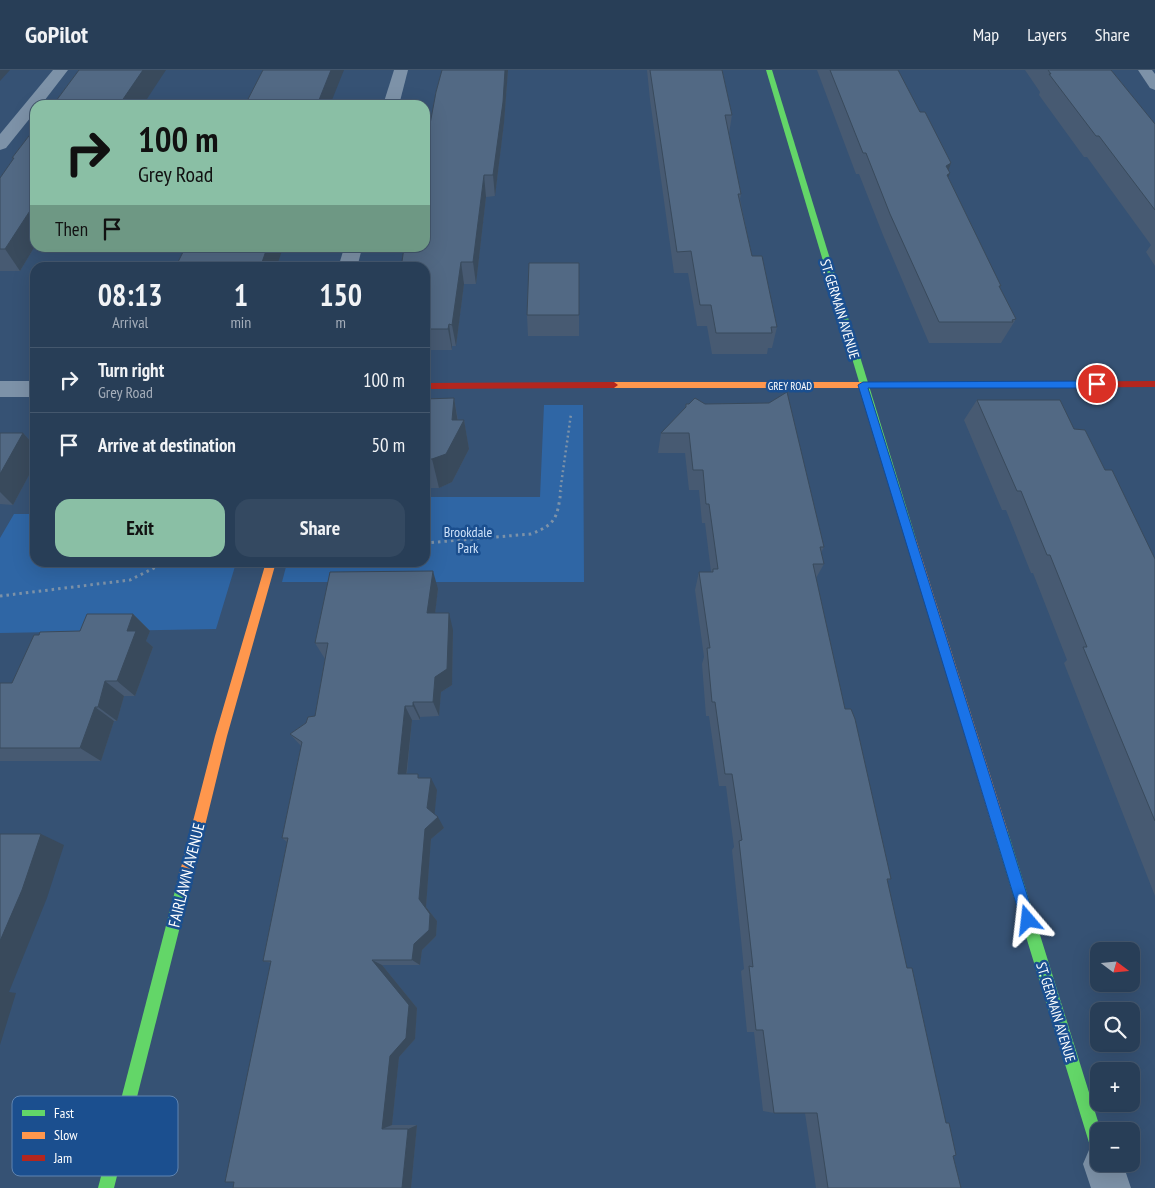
<!DOCTYPE html>
<meta charset="utf-8">
<style>
:root{--surface:#283e57;--page:#344961;--text:#f1f3f6;--muted:#a5aeba;--line:#44576d;--accent:#8abfa5}
body{margin:0;font-family:"PT Sans Narrow",sans-serif;background:var(--page);color:var(--text);height:100vh;display:flex;flex-direction:column;font-size:19px;white-space:nowrap}
*{box-sizing:border-box;margin:0}
p{font-size:16px;color:var(--muted)}
.icon{flex:none;width:28px;height:28px;fill:none;stroke:currentColor;stroke-width:2;stroke-linecap:round;stroke-linejoin:round}
.map{position:relative;flex:1;overflow:hidden}
.sheet{position:absolute;left:30px;top:192px;width:400px;height:305px;display:flex;flex-direction:column;background:var(--surface);border-radius:15px;box-shadow:0 5px 20px #0002,0 0 0 1px var(--line)}
.sheet>*{flex:none}
.top-card{position:absolute;left:30px;top:30px;width:400px;height:152px;border-radius:15px;box-shadow:0 5px 20px #0002,0 0 0 1px var(--line);background:#8abfa5;color:#111;overflow:hidden}
.needle{width:32px;rotate:106deg}
.fabs{position:absolute;left:1090px;top:872px;display:grid;gap:10px}
.fabs a{display:grid;place-items:center;width:50px;height:50px;border-radius:10px;background:var(--surface);box-shadow:0 5px 20px #0002,0 0 0 1px var(--line);font-size:25px}
.pin{position:absolute;display:grid;place-items:center;width:42px;height:42px;color:#fff;margin:-21px;border:2px solid #fff;border-radius:50%;box-shadow:0 1px 5px #0007}
.me{position:absolute;width:55px;margin:-28px;rotate:343deg;stroke-linejoin:round;filter:drop-shadow(0 0 4px #0008)}
.turn{display:flex;align-items:center;gap:18px;height:105px;padding:0 25px;font-size:22px}
.turn .icon{width:65px;height:65px;stroke-width:2.5}
.turn b{display:block;font-size:35px;line-height:42px}
.then{display:flex;align-items:center;height:48px;padding:0 25px;background:#0003;gap:10px;font-size:19px}
.eta{display:flex;justify-content:space-evenly;align-items:center;height:85px;text-align:center}
.eta b{font-size:30px;font-weight:700;line-height:35px}
.button{display:flex;gap:10px;margin-top:auto;padding:10px 25px}
.button a{flex:1;height:58px;border-radius:15px;background:var(--accent);color:#111;font-size:20px;font-weight:700;line-height:58px;text-align:center}
.button a+a{background:var(--page);color:var(--text)}
ul{padding:0;list-style:none}
li{display:flex;align-items:center;gap:15px;height:65px;padding:0 25px;border-top:1px solid var(--line)}
li div{flex:1}
li b{display:block;font-size:19px}
li em{font-style:normal}
header{display:flex;align-items:center;gap:30px;box-sizing:border-box;height:70px;padding:0 25px;background:var(--surface);border-bottom:1px solid var(--line)}
header strong{font-size:24px}
nav{display:flex;gap:28px;margin-inline-start:auto;font-size:18px}
.map>svg:first-child{display:block}
</style>
<header>
<strong>GoPilot</strong>
<nav><a>Map</a><a>Layers</a><a>Share</a></nav>
</header>
<div class="map">
<svg width="1155" height="1118" viewBox="0 0 1155 1118">
<rect width="100%" height="100%" fill="#365274"/>
<!-- green -->
<g fill="#2f66a5">
<polygon points="544,335 583,335 584,512 282,512 287,493 425,492 425,427 540,427"/>
<polygon points="14,444 35,444 35,492 236,493 216,559 0,563 0,468"/>
</g>
<g fill="none" stroke-linecap="round" stroke-linejoin="round">
<!-- path-far1 -->
<polyline stroke="#7d92a8" stroke-width="2.5" stroke-dasharray="2 3" stroke-linecap="butt" points="560,422 571,344"/>
<!-- path -->
<g stroke="#7d92a8" stroke-width="3" stroke-dasharray="2.5 4" stroke-linecap="butt">
<path d="M425,473L531,464C557,454 557,447 561,421"/>
<polyline points="0,526 130,510 166,492"/>
</g>
<!-- street -->
<g fill="#7d92a8" fill-rule="evenodd">
<polygon points="53,0 68,0 41,35 35,35 35,42 6,78 0,80 0,64"/>
<polygon points="394,0 408,0 399,35 383,35"/>
<polygon points="1138,0 1152,0 1155,4 1155,20 1150,18"/>
<polygon points="344,178 362,178 357,198 338,198"/>
<rect x="0" y="311" width="35" height="16"/>
<polygon points="1099,1076 1099,1094 1123,1094 1131,1118 1091,1118 1083,1094 1089,1080"/>
</g>
<!-- fast -->
<g fill="#63d668" fill-rule="evenodd">
<polygon points="766,0 772,0 916,469 911,473 906,469"/>
<polygon points="1001,755 1006,757 1008,762 1101,1061 1099,1061 1099,1087 1093,1085 1091,1079 994,762 996,757"/>
<polygon points="183,810 188,812 190,817 114,1118 98,1118 176,817 178,812"/>
</g>
<!-- slow -->
<g fill="#ff974d" fill-rule="evenodd">
<polygon points="614,312 972,312 976,315 972,318 614,318 610,315"/>
<polygon points="911,465 916,469 1008,762 1006,767 1001,769 996,767 994,762 906,469"/>
<polygon points="266,492 276,492 227,666 190,817 188,822 183,824 178,822 176,817 215,666"/>
</g>
<!-- jam -->
<g fill="#b3261e" fill-rule="evenodd">
<polygon points="1155,311 1155,317 972,318 968,315 972,312"/>
<polygon points="614,312 618,315 614,318 425,319 425,313"/>
</g>
</g>
<!-- wall -->
<g fill="#475a72">
<polygon points="79,0 143,35 53,35"/>
<polygon points="442,0 508,0 504,53 495,126 486,127 476,214 464,214 456,276 452,276 452,280 425,280 426,77"/>
<polygon points="647,0 722,0 732,45 729,64 741,124 740,129 752,186 777,257 772,278 768,278 767,284 712,284 707,256 697,256 688,203 674,203 650,30"/>
<polygon points="817,0 898,0 920,42 951,93 948,101 948,107 1001,216 1000,218 1016,249 1001,273 929,273 883,165 859,104 856,104"/>
<polygon points="1025,0 1111,0 1155,54 1155,196 1146,182 1151,175 1087,87 1084,87 1039,25 1040,22"/>
<polygon points="35,58 35,176 20,201 0,201 0,108 13,90 12,88"/>
<polygon points="579,193 579,266 528,266 527,245"/>
<polygon points="454,328 458,350 464,350 469,379 452,412 439,418 425,418 425,329"/>
<polygon points="977,330 1074,359 1105,400 1155,489 1155,826 1064,593 1067,590 1033,503 1031,503 1006,440 1002,440 964,350"/>
<polygon points="686,334 824,477 821,483 824,494 816,508 845,639 891,809 887,811 907,898 961,1118 816,1118 805,1043 774,1043 763,1041 754,962 747,962 741,901 744,899 732,780 734,777 726,716 719,716 709,646 706,646 702,594 704,587 695,520 699,502 711,502 705,453 702,453 699,420 689,420 685,383 658,383 661,363 685,338"/>
<polygon points="0,363 23,363 35,376 35,394 13,435 0,434"/>
<polygon points="438,519 435,543 453,560 452,615 441,622 439,646 420,647 420,650 412,650 407,704 421,708 437,720 434,744 444,758 431,769 426,837 437,851 436,866 422,880 420,895 382,895 417,938 415,969 399,987 392,1055 417,1055 411,1118 271,893 263,891 287,772 282,768 301,676 290,664 315,646 325,589 315,573"/>
<polygon points="133,544 150,561 146,571 153,577 135,626 124,626 117,651 114,651 101,691 0,691 0,613 12,613 39,565 80,561"/>
</g>
<!-- shaded-wall -->
<g fill="#394a5c">
<polygon points="0,0 10,0 0,11"/>
<polygon points="143,0 166,0 143,35 119,35"/>
<polygon points="331,0 344,0 330,35 317,35"/>
<polygon points="505,0 508,0 504,53 495,126 493,105"/>
<polygon points="103,30 105,35 99,35"/>
<polygon points="951,93 947,105 950,103 941,125 946,96"/>
<polygon points="484,105 486,127 476,214 473,192"/>
<polygon points="35,133 35,176 20,201 5,179"/>
<polygon points="267,178 283,178 276,198 260,198"/>
<polygon points="461,192 464,214 456,276 452,255"/>
<polygon points="449,254 452,276 452,280 448,259"/>
<polygon points="454,328 459,359 464,350 469,379 452,412 439,418 432,389 452,350"/>
<polygon points="23,363 35,376 35,394 13,435 0,422 0,404"/>
<polygon points="433,501 438,519 433,560 427,543"/>
<polygon points="449,543 453,560 452,615 441,622 439,646 433,632 435,607"/>
<polygon points="133,544 150,561 146,571 153,577 135,626 117,611 127,561"/>
<polygon points="105,611 124,626 117,651 98,637"/>
<polygon points="413,632 420,647 420,650 413,636"/>
<polygon points="405,636 412,650 405,717 398,704"/>
<polygon points="95,637 114,651 101,691 80,678"/>
<polygon points="431,708 437,720 434,749 427,738"/>
<polygon points="438,747 444,758 431,769 426,837 437,851 436,866 422,880 420,895 412,890 425,759"/>
<polygon points="41,764 64,775 47,828 9,922 16,923 0,975 0,871"/>
<polygon points="372,890 382,895 417,938 415,969 399,987 392,1055 382,1059"/>
<polygon points="417,1055 411,1118 402,1118 408,1059"/>
</g>
<!-- building -->
<g fill="#526984" stroke="#394a5c">
<polygon points="79,0 143,0 119,35 112,35 103,30 99,35 53,35"/>
<polygon points="263,0 331,0 317,35 245,35"/>
<polygon points="442,0 505,0 503,32 493,105 484,105 473,192 461,192 452,255 449,254 448,259 425,259 425,198 401,198 404,178 425,178 425,81 436,22"/>
<polygon points="650,0 722,0 732,45 725,45 741,124 738,124 752,186 762,186 777,257 771,257 772,263 716,263 711,235 700,235 691,181 677,182"/>
<polygon points="830,0 898,0 920,42 925,42 951,93 946,96 950,103 947,105 1001,216 999,216 1016,249 1012,250 1013,252 939,252 890,144 866,83 863,83"/>
<polygon points="1048,0 1111,0 1155,54 1155,140 1099,66 1096,66 1049,4 1051,4"/>
<polygon points="35,58 35,133 5,179 0,179 0,108 14,88 12,88"/>
<polygon points="185,178 267,178 260,198 175,198"/>
<polygon points="529,193 579,193 579,245 527,245"/>
<polygon points="787,322 824,477 820,477 824,494 813,494 845,639 851,639 855,649 891,809 887,809 907,898 912,898 946,1053 949,1053 956,1085 953,1086 961,1118 828,1118 817,1043 774,1043 763,960 756,960 749,896 753,897 739,771 742,770 732,704 725,704 715,632 712,632 707,578 710,578 699,502 713,502 713,499 718,499 709,434 706,434 703,400 693,400 689,363 661,363 686,337 686,334 689,334 695,328 705,334 769,333"/>
<polygon points="454,328 452,350 464,350 446,384 432,389 425,389 425,329"/>
<polygon points="977,330 1060,330 1074,359 1085,360 1105,400 1112,400 1155,489 1155,751 1083,577 1087,577 1050,485 1047,485 1021,421 1017,421"/>
<polygon points="0,363 23,363 0,404"/>
<polygon points="433,501 427,543 449,543 447,599 435,607 433,632 413,632 413,636 405,636 398,704 418,704 418,708 431,708 427,738 438,747 425,759 419,829 430,844 429,860 414,874 412,890 372,890 409,935 406,968 390,986 382,1059 408,1059 402,1118 233,1118 234,1112 225,1112 271,891 263,891 288,768 282,768 302,672 290,664 306,653 308,647 315,646 328,573 315,573 330,502"/>
<polygon points="87,544 133,544 127,561 136,561 117,611 105,611 98,637 95,637 80,678 0,678 0,613 12,613 34,565 39,565 40,562 80,561"/>
<polygon points="0,764 41,764 22,820 0,871"/>
</g>
<!-- route -->
<polygon fill="#1a73e8" stroke="#114b97" points="1097,311 1102,314 1097,318 868,318 1035,850 1033,855 1028,857 1023,855 1021,850 858,315 863,312"/>
<g text-anchor="middle" stroke-width="5" stroke-linejoin="round" paint-order="stroke">
<!-- far-street labels -->
<g font-size="11" fill="#fff" stroke="#1b4f8f">
<text x="790" y="320">GREY ROAD</text>
</g>
<!-- street labels -->
<g font-size="14" fill="#fff" stroke="#1b4f8f">
<text transform="translate(840 239) rotate(73)" y="5">ST. GERMAIN AVENUE</text>
<text transform="translate(1056 942) rotate(73)" y="5">ST. GERMAIN AVENUE</text>
</g>
<!-- park labels -->
<g font-size="14" fill="#cfe3fa" stroke="#1b4f8f">
<text x="468" y="467">Brookdale<tspan x="468" dy="16">Park</tspan></text>
</g>
<!-- near-street labels -->
<g font-size="16" fill="#fff" stroke="#1b4f8f">
<text transform="translate(186 805) rotate(-76)" y="6">FAIRLAWN AVENUE</text>
</g>
</g>
<!-- legend -->
<rect x="12" y="1026" width="166" height="80" rx="8" fill="#1b4f8f" stroke="#5f84b1" stroke-width="1"/>
<rect x="22" y="1040" width="23" height="6" fill="#63d668"/>
<rect x="22" y="1062" width="23" height="7" fill="#ff974d"/>
<rect x="22" y="1085" width="23" height="6" fill="#b3261e"/>
<g font-size="14" fill="#fff">
<text x="54" y="1048">Fast</text>
<text x="54" y="1070">Slow</text>
<text x="54" y="1093">Jam</text>
</g>
</svg>
<div class="fabs">
<a><svg class="needle" viewBox="-14 -14 28 28"><path d="M0-13l5 13h-10z" fill="#e53935"/><path d="M0 13l5-13h-10z" fill="#a5aeba"/></svg></a>
<a><svg class="icon" aria-label="search" viewBox="0 0 24 24"><circle cx="10" cy="10" r="6"/><path d="M15 15l6 6"/></svg></a>
<a>+</a>
<a>−</a>
</div>
<div class="pin" style="left:1097px;top:314px;background:#d93025"><svg class="icon" aria-label="arrive" viewBox="0 0 24 24"><path d="M6 21V4h12l-3 4 3 4H6"/></svg></div>
<svg class="me" style="left:1028px;top:850px" viewBox="-20 -20 40 40"><path d="M0-17L14 15 0 8-14 15z" fill="#1a73e8" stroke="#fff" stroke-width="4"/></svg>
<div class="top-card">
<div class="turn"><svg class="icon" aria-label="right" viewBox="0 0 24 24"><path d="M7 20v-9h11M14 6l5 5-5 5"/></svg><div><b>100 m</b>Grey Road</div></div>
<div class="then">Then<svg class="icon" aria-label="arrive" viewBox="0 0 24 24"><path d="M6 21V4h12l-3 4 3 4H6"/></svg></div>
</div>
<section class="sheet">
<div class="eta">
<div><b>08:13</b><p>Arrival</p></div>
<div><b>1</b><p>min</p></div>
<div><b>150</b><p>m</p></div>
</div>
<ul>
<li><svg class="icon" aria-label="right" viewBox="0 0 24 24"><path d="M7 20v-9h11M14 6l5 5-5 5"/></svg><div><b>Turn right</b><p>Grey Road</p></div><em>100 m</em></li>
<li><svg class="icon" aria-label="arrive" viewBox="0 0 24 24"><path d="M6 21V4h12l-3 4 3 4H6"/></svg><div><b>Arrive at destination</b></div><em>50 m</em></li>
</ul>
<div class="button"><a>Exit</a><a>Share</a></div>
</section>
</div>
